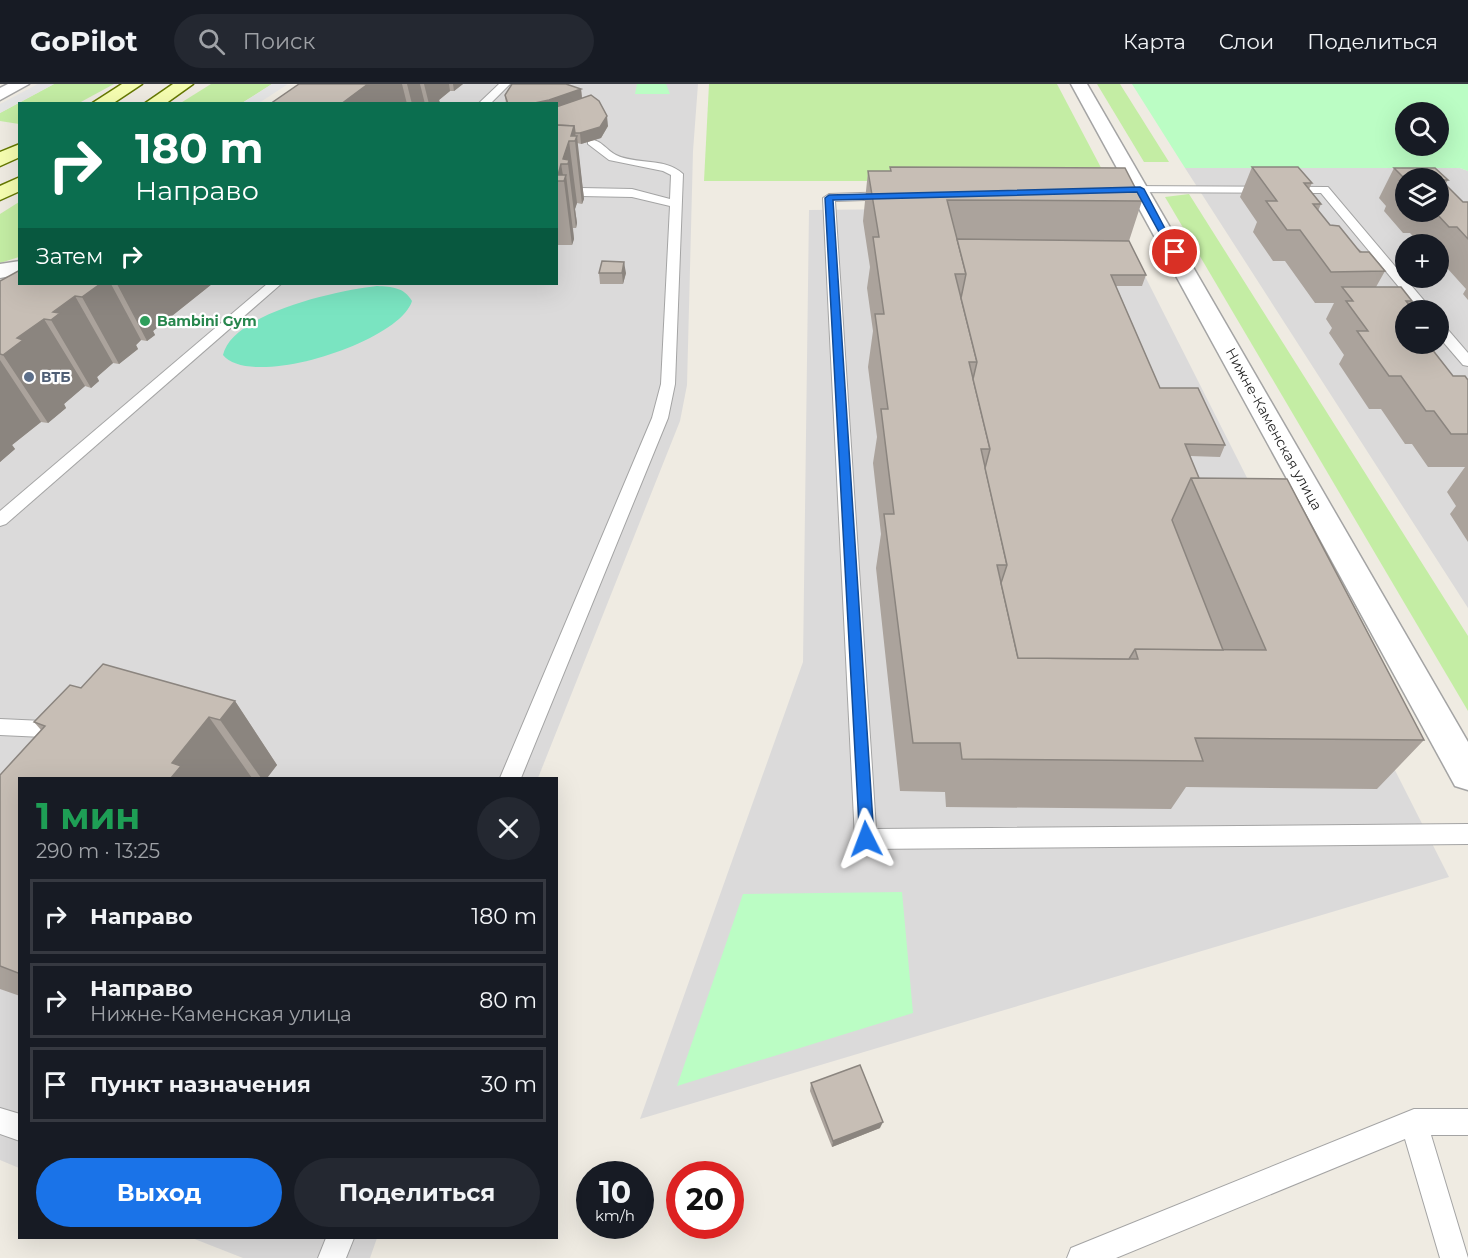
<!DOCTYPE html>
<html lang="ru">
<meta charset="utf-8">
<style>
:root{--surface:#171b24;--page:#242831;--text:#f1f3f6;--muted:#9ea1a6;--line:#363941;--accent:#1a73e8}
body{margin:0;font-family:Montserrat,sans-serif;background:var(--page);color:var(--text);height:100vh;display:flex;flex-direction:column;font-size:22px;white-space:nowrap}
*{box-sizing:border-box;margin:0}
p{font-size:20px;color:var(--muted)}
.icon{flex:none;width:33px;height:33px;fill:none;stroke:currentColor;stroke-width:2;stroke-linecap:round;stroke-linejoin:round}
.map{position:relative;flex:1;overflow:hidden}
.sheet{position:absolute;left:18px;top:693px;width:540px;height:462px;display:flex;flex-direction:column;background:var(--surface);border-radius:0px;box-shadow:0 6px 24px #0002}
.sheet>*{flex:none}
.guide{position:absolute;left:18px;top:18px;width:540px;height:183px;border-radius:0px;box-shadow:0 6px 24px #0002;background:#0b6e4f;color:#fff;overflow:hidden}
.fabs{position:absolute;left:1395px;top:18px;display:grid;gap:12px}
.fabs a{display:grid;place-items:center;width:54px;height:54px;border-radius:50%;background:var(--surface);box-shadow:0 6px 24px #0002;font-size:30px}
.speed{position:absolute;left:576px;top:1077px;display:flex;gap:12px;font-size:30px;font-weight:700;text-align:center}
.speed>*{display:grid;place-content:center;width:78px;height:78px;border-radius:50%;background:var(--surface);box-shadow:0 6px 24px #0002;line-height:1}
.speed small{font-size:15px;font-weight:400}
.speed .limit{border:9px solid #d22;background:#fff;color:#111}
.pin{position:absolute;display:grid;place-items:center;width:51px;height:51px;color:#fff;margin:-26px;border:3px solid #fff;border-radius:50%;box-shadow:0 2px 6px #0007}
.me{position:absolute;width:66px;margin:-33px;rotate:357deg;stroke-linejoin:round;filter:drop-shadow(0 0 4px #0008)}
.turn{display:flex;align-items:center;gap:21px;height:126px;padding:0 18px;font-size:27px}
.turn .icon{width:78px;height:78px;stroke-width:2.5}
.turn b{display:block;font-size:42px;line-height:51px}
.then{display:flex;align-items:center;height:57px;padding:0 18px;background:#0003;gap:12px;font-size:22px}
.round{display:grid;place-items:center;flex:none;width:63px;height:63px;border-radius:32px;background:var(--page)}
.head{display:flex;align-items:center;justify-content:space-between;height:102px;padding:0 18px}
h1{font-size:36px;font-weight:700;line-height:45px;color:#1e9e55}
.cta{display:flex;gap:12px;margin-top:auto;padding:12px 18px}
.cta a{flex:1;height:69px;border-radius:36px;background:var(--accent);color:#fff;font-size:24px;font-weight:700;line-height:69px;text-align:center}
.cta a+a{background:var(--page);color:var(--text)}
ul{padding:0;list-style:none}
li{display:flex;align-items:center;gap:18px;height:75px;margin:0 12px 9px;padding:0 6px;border:3px solid var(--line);border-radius:0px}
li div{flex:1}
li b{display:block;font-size:22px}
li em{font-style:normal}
header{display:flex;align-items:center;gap:36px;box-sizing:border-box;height:84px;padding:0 30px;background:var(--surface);border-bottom:2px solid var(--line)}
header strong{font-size:28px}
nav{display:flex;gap:33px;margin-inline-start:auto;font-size:21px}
.search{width:420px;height:54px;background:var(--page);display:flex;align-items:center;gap:15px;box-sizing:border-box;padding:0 21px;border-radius:33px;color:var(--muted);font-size:22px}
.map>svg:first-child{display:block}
</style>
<header>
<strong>GoPilot</strong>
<div class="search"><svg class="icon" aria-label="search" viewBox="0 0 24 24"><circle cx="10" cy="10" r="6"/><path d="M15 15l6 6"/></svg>Поиск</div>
<nav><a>Карта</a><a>Слои</a><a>Поделиться</a></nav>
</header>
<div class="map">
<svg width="1468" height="1174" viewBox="0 0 1468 1174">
<rect width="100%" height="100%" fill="#efebe2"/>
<!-- residential -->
<g fill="#dbdada" fill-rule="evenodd">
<polygon points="343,0 698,0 693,67 687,301 680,337 538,694 20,694 19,1084 0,1076 0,241 59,200 556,200 556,20 315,19"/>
<path d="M1185,84H1460L1468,87V524ZM1406,94H1438V128H1406ZM1406,160H1438V194H1406ZM1406,226H1438V260H1406Z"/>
<polygon points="1110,123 1449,793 640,1035 803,578 809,126"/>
<polygon points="192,1154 377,1154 370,1174 243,1174"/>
</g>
<!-- grass -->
<g fill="#c4eda4">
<polygon points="54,0 114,0 79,19 20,20 19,40 0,37 0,29"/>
<polygon points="211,0 272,0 242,19 179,20"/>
<polygon points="709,0 1057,0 1108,97 704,97"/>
<polygon points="1097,0 1120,0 1169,78 1144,78"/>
<polygon points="1189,110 1468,552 1468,627 1165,113"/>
<polygon points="19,118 19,173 0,179 0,130"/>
</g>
<!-- park -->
<g fill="#bbfdc4" fill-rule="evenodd">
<polygon points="637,0 666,0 670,10 635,10"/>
<path d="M1132,0H1468V87L1460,84H1185ZM1406,28H1438V62H1406Z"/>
<polygon points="902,808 913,929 677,1002 743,810"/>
</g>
<!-- pitch -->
<path fill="#7ae4c1" d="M377,202C392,203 404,203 412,217C400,258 251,306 223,271C232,229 339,206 377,202Z"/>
<!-- parking -->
<g fill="#e5e5e5">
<polygon points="38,0 54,0 0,29 0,20"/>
<polygon points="272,0 288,0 259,19 242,19"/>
</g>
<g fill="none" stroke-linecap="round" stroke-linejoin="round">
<defs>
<g id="service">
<polygon points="499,0 510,0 490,20 478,20"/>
<path d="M588,56C600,54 606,66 616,71C636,81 665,73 683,90L675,300L668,334L521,694H500L652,334L661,300L670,122L632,113L581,112L575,108L581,104L632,105L670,115L671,91L663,87L609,76L588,60Z"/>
<polygon points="1122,102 1328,103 1432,226 1418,226 1321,109 1118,108 1116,106"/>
<polygon points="892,108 896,109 896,115 835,117 876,745 1468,740 1468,760 866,765 858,762 855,755 823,114 829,110"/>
<polygon points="267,200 281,200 6,440 0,442 0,427"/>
<polygon points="1438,239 1443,240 1468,269 1468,282 1463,281 1438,252"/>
<polygon points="0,635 65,638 72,640 75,646 72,652 65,654 0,651"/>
<polygon points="0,1024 20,1030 20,1057 0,1050"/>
<polygon points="1414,1025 1468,1025 1468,1051 1431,1051 1468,1174 1440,1174 1405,1055 1116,1174 1067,1174 1071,1164"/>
<polygon points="326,1154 354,1154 346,1174 318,1174"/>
</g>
<g id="minor">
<polygon points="8,0 29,0 0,16 0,4"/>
<polygon points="1071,0 1087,0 1468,658 1468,706 1455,702"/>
<polygon points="20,177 20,190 0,194 0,180"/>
</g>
<g id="secondary">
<polygon points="122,0 142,0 112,20 91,20"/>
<polygon points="173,0 193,0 165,20 144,20"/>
<polygon points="20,60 20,73 0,82 0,68"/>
<polygon points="20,93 20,107 0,116 0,102"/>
</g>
</defs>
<!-- service casing -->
<use href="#service" stroke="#a4a4a4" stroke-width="2"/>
<!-- minor casing -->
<use href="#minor" stroke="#a4a4a4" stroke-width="3"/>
<!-- secondary casing -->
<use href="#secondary" stroke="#657800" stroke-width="3"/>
<!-- service -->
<use href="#service" fill="#fff" fill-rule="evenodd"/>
<!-- minor -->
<use href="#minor" fill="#fff" fill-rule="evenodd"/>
<!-- secondary -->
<use href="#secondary" fill="#f6feb1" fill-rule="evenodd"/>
</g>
<!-- wall -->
<g fill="#aba39c" fill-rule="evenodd">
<polygon points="299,0 463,0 454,7 450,7 439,16 440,19 439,20 270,20"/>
<polygon points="581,5 582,14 608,42 601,54 581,60 577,59 584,115 582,120 577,119 575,125 577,139 576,144 573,144 574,155 572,161 556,161 556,20 506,20 505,11"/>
<polygon points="890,83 1142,117 1129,157 1146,191 1142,202 1116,202 1160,304 1225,361 1220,373 1190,372 1199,394 1424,656 1377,705 1186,703 1171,725 946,723 945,708 900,707 876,484 881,450 873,379 877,353 868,283 873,247 867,204 870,183 863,137 868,87 890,87"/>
<polygon points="1252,83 1312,99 1309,105 1321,120 1318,127 1330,141 1385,187 1376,203 1412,217 1409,222 1406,260 1453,292 1468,296 1468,458 1450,430 1456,422 1447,408 1465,383 1428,383 1412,360 1405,360 1381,325 1369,325 1339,280 1344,271 1329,249 1332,244 1326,235 1334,219 1315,219 1285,177 1273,177 1253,148 1257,138 1240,113"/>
<path d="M1394,84L1448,96L1445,101L1463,118H1468V216L1463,210L1466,205L1438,174V160H1420L1410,149H1403L1384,127L1386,122L1379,114ZM1406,94L1438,128H1406Z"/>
<polygon points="599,189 626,189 623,200 600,200"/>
<polygon points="0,197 20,200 212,200 153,247 155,251 147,257 141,256 136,261 138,265 119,280 113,279 97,293 99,297 91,304 85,302 64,320 66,324 48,339 41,338 12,361 15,365 0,378"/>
<polygon points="81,604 235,617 277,681 267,694 20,694 20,912 0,905 0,691 41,646 34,638"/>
<polygon points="811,999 880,1044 832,1063 810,1007"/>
</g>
<!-- shaded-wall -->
<g fill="#8b857f">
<polygon points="368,0 402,0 407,20 341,20"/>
<polygon points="407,0 420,0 425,20 412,20"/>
<polygon points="424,0 449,0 450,7 439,16 440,19 439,20 429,20"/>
<polygon points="453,0 463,0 454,7"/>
<polygon points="581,5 582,15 556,24 556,20 530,20"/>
<polygon points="607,32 608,42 601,54 581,60 580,49"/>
<polygon points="574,42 576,54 577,52 584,115 582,120 575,57 571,52"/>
<polygon points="569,57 577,119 575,125 577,139 576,144 568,80 563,75"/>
<polygon points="561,80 564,97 566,91 574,155 572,161 564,97 558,91"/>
<polygon points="624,178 626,189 623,200 622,189"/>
<polygon points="98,200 111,200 141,256 136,261 138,265 119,280 82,213"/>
<polygon points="117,200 212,200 153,247 155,251 147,257"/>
<polygon points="75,212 113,279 97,293 99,297 91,304 51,236 53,228"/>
<polygon points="44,235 85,302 64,320 66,324 48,339 3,271 17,254"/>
<polygon points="0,276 41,338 12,361 15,365 0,378"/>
<polygon points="235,617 277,681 267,694 261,694 220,636"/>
<polygon points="209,633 252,694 171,694 172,679"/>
<polygon points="883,1038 880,1044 832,1063 833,1057"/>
</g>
<!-- building -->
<g fill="#c7beb5" stroke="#8b857f" stroke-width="1.5">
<polygon points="299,0 368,0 341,20 270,20"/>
<polygon points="512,0 566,0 581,5 549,16 530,20 508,20 505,11"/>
<polygon points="591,11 599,17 607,32 600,43 580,49 575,49 574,42 556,41 556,23"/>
<polygon points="556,41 574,42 571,52 577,52 575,57 569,57 563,75 569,76 568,80 561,80 558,91 566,91 564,97 556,97"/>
<polygon points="890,83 1125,84 1142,117 947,116 966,190 955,190 977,278 969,278 990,365 981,365 1007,481 997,481 1018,574 1138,575 1135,565 1266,566 1191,394 1287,395 1424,656 1195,654 1203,677 962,675 960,659 913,659 884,430 894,430 881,325 888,325 875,230 884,230 873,153 879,153 868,87 891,87"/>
<polygon points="1252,83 1298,83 1312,99 1304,99 1321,120 1313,120 1330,141 1339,142 1360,168 1369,168 1385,187 1331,188 1300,146 1287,146 1266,117 1277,117"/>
<polygon points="1394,84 1435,84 1448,96 1441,96 1463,118 1468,118 1468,155 1457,143 1449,143 1435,128 1438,128 1438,94 1406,94 1406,96"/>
<polygon points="1400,97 1406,97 1406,103"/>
<polygon points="957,155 1129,157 1146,191 1111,191 1160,304 1198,304 1225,361 1185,360 1199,394 1191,394 1172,436 1223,566 1135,565 1129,575 1018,574 1001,499 1007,481 985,384 990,365 973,295 977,278 961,214 966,190"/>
<polygon points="602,177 624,178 622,189 599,189"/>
<polygon points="20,186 20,200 100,200 82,213 75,212 53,228 60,229 51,236 44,235 17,254 23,256 3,271 0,270 0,197"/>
<polygon points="1342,203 1401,203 1412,217 1406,217 1413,226 1406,226 1406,260 1428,260 1453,292 1465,292 1468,296 1468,350 1451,350 1434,327 1426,327 1401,292 1389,292 1357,247 1368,247 1346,217 1353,217"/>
<polygon points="103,580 235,617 220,636 209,633 172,679 181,682 171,694 20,694 20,888 18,889 0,882 0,691 45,642 34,638 70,601 81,604"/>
<polygon points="860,981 883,1038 833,1057 811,999"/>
</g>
<!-- route -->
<polygon fill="#1a73e8" stroke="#114b97" stroke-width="1.5" points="1140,103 1144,105 1178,169 1170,168 1137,108 833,116 874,755 871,760 866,762 860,760 825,114 829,111"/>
<!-- markers -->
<circle fill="#2e9e5b" stroke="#fff" stroke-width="2" cx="145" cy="237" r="6"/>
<circle fill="#5c6f8a" stroke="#fff" stroke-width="2" cx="29" cy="293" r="6"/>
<g text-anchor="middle" stroke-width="4.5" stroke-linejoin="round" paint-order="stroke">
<!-- far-leisure labels -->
<g font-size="14" font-weight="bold" fill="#27864d" stroke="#fff" text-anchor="start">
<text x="157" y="242">Bambini Gym</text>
</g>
<!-- far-service labels -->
<g font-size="14" font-weight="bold" fill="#4e5e75" stroke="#fff" text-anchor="start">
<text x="41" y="298">ВТБ</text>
</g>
<!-- far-street labels -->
<g font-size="14" fill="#1d1d1d" stroke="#fff">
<text transform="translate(1274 345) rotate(61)" y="5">Нижне-Каменская улица</text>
</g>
</g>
</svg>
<div class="fabs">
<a><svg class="icon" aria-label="search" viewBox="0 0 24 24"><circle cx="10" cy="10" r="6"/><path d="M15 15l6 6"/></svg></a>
<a><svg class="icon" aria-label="layers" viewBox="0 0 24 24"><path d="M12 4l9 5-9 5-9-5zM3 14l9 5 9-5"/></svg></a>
<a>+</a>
<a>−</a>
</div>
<div class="speed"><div>10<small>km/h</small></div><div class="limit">20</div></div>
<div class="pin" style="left:1175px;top:168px;background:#d93025"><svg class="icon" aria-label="arrive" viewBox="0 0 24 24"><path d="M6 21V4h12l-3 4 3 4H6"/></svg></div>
<svg class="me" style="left:866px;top:755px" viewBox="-20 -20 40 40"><path d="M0-17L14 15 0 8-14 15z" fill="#1a73e8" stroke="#fff" stroke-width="4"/></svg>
<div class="guide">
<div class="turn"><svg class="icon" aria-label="right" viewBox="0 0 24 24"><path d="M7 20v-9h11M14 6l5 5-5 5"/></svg><div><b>180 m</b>Направо</div></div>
<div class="then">Затем<svg class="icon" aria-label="right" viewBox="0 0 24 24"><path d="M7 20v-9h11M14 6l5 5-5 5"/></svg></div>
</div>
<section class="sheet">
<div class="head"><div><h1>1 мин</h1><p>290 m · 13:25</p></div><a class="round"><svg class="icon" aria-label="close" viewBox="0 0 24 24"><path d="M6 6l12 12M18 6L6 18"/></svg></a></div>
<ul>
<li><svg class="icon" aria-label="right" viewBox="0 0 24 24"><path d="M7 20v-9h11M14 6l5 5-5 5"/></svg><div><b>Направо</b></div><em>180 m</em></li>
<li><svg class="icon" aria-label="right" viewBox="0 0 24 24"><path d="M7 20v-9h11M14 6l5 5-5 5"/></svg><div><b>Направо</b><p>Нижне-Каменская улица</p></div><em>80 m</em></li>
<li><svg class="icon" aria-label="arrive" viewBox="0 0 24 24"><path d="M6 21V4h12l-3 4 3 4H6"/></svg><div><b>Пункт назначения</b></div><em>30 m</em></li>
</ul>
<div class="cta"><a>Выход</a><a>Поделиться</a></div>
</section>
</div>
